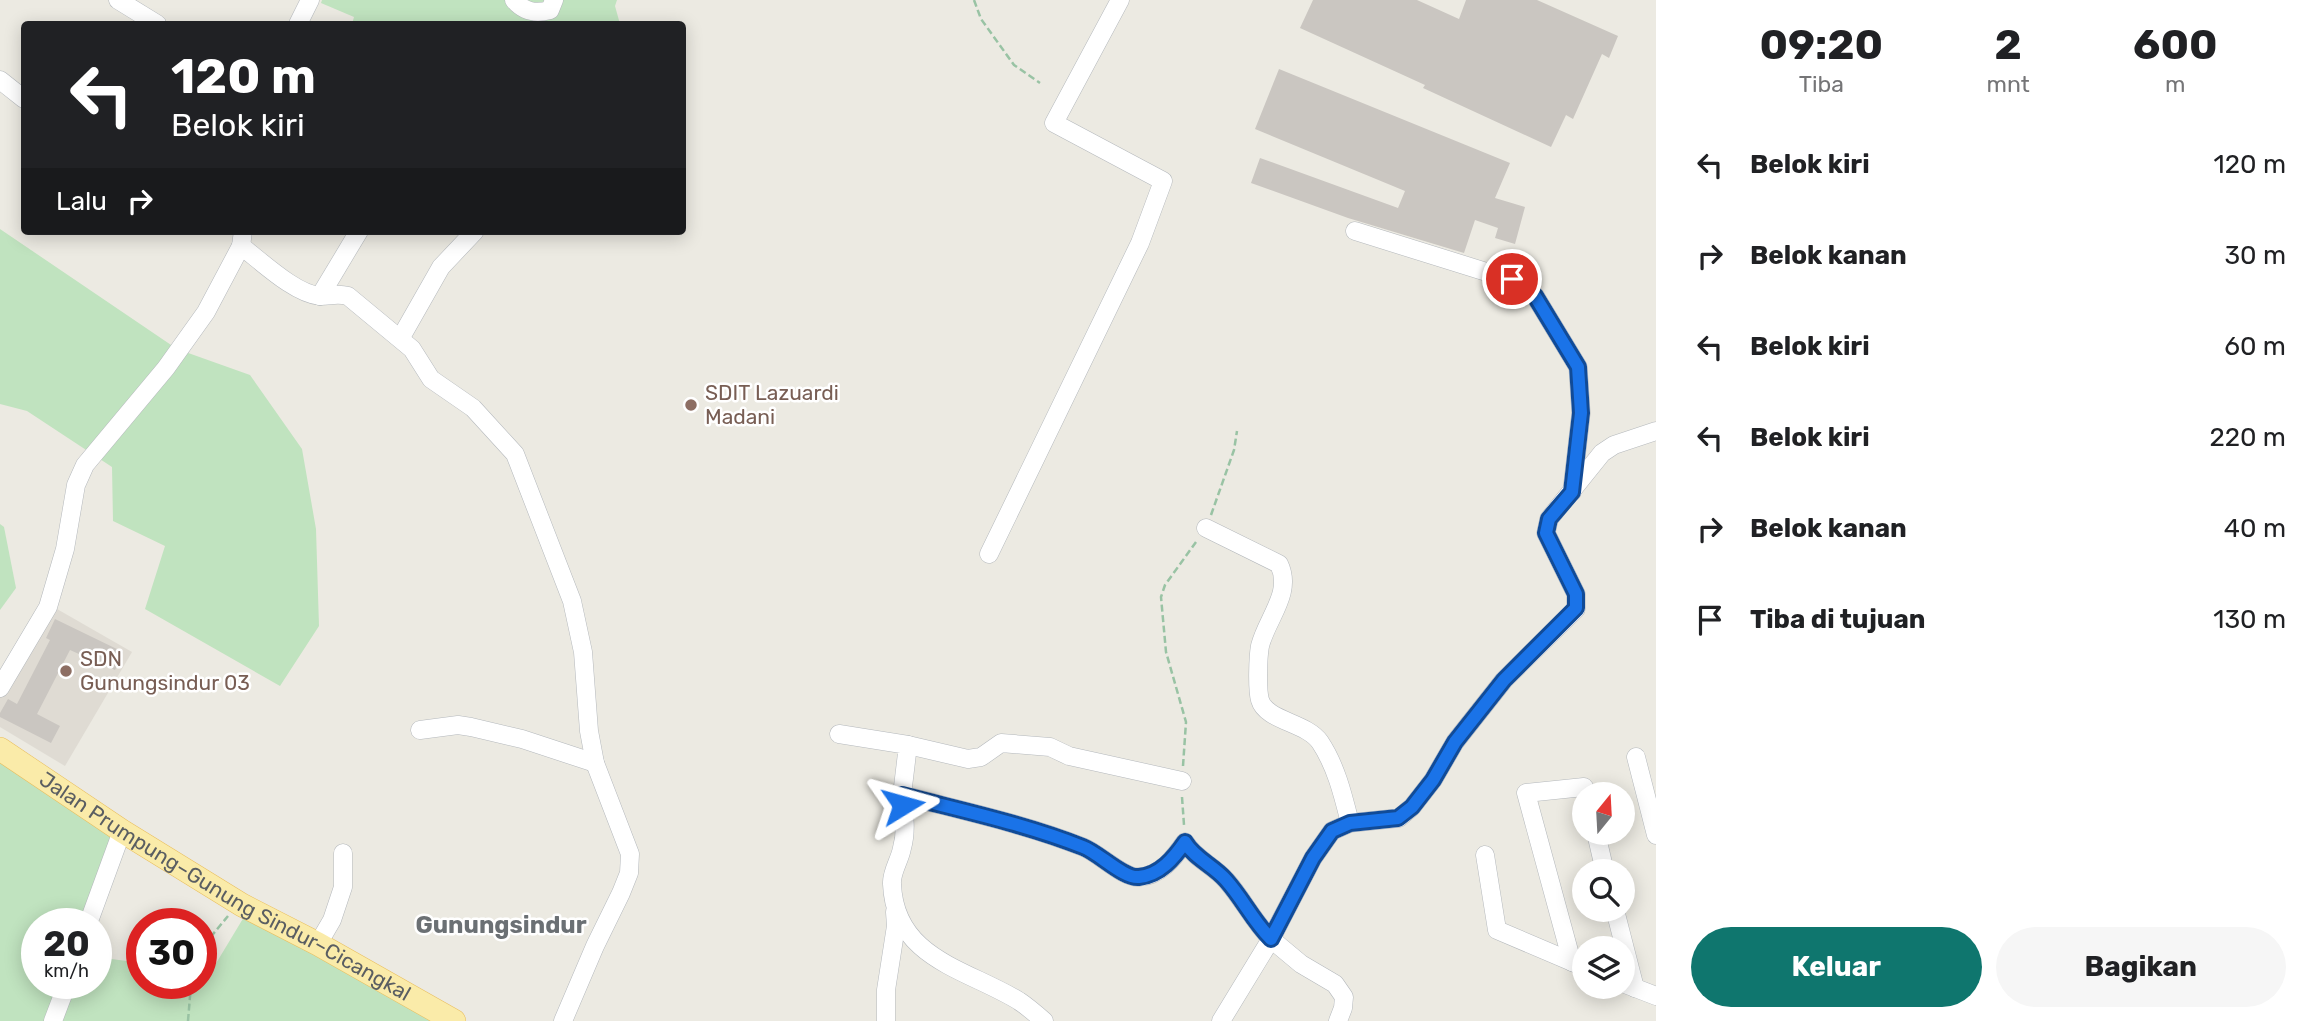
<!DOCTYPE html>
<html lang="id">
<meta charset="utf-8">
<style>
:root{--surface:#fff;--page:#f6f6f6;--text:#202124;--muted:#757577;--accent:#0f766e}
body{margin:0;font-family:Rubik,sans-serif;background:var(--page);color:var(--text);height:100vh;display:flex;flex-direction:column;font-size:26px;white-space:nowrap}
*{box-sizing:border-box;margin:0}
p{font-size:23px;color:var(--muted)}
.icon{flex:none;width:38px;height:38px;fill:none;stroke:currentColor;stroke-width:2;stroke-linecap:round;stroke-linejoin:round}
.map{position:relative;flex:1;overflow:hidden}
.panel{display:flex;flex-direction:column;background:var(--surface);width:665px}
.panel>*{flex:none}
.hud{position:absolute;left:21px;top:21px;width:665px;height:214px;border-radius:7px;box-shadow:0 4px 18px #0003;background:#202124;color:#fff;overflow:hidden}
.needle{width:46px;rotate:18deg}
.controls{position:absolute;left:1572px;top:782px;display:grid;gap:14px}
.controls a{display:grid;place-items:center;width:63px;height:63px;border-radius:50%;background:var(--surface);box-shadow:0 4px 18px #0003;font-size:35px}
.speed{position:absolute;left:21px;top:908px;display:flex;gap:14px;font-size:35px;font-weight:700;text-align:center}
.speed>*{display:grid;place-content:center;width:91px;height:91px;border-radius:50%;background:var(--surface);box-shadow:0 4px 18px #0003;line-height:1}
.speed small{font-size:18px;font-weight:400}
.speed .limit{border:10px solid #d22;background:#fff;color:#111}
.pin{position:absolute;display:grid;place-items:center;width:60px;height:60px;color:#fff;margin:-30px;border:4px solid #fff;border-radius:50%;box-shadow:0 2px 7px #0007}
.me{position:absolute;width:77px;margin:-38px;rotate:82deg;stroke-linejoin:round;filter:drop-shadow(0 0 5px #0008)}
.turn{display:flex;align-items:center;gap:24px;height:147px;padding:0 35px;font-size:32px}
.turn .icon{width:91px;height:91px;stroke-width:2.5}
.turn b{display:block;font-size:49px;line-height:60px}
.then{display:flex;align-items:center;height:66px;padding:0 35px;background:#0003;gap:14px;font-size:26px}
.eta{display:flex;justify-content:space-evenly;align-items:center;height:119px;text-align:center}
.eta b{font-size:42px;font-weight:700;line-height:49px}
.cta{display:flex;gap:14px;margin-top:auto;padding:14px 35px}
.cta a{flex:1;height:80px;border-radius:42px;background:var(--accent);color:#fff;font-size:28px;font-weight:700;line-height:80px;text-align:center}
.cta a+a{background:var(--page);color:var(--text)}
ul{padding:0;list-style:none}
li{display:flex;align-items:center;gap:21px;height:91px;padding:0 35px}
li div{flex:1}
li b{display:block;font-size:26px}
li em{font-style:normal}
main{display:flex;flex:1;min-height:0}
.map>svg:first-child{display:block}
</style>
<main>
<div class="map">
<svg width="1656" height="1021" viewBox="0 0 1656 1021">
<rect width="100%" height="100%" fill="#eceae2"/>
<!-- education -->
<polygon fill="#dfdbd3" points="50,605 132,652 65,766 0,727 0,690"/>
<!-- green -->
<g fill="#c0e3bf">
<polygon points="322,0 617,0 615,6 620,24 352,24 354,17 321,3"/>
<polygon points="0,229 177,349 250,375 302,449 316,529 319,626 280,686 145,609 165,546 113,521 112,467 27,411 0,404"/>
<polygon points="0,524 4,527 16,588 0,610"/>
<polygon points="0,745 130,832 96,924 37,924 37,984 96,984 96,957 142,963 142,984 201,984 201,969 212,970 250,907 449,1021 0,1021"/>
</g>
<!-- building -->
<g fill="#cac6c1">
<polygon points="1313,0 1417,0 1459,19 1466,0 1537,0 1618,36 1609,58 1602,54 1573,119 1566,115 1551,147 1423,88 1425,85 1300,28"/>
<polygon points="1279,69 1510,163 1495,198 1525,207 1515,244 1495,238 1498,228 1475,220 1464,253 1348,218 1251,183 1260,158 1398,208 1405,191 1255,129"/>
<polygon points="55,619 123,652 115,670 70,650 37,714 60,726 51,743 0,717 0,713 8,699 17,704 50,640 46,638"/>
</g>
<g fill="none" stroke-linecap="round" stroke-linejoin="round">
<defs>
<g id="minor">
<polyline points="118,0 157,24"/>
<path d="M514,0C524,12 535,14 550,10L554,0"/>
<polyline points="298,24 310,0"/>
<polyline points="0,80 24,99"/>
<polyline points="1355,231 1512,280 1535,296 1578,367 1581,413 1572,492"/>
<path d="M241,246C261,261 295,294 320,296C331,296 337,293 348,296L412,349L431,379L473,408L515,454L572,601L583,652L589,731L595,763L630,854L629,873L621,893L595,946L563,1021"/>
<polyline points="320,296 359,231"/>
<polyline points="398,337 404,332 441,267 475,231"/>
<path d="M1206,528L1279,564C1293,593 1267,618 1260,646C1258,656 1257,690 1260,700C1266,721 1306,722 1320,742C1336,766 1343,795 1350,823"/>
<polyline points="989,554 1140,243 1163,181 1054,123 1120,0"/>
<polyline points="0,688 48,607 65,549 76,485 85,465 166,368 206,312 241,246 243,231"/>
<polyline points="420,730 458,725 471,727 522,739 595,763"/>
<path d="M839,734L908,745L902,795C963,811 1025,824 1083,847C1099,853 1124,879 1139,877C1160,876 1174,858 1185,842C1194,858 1214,866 1226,880C1243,899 1253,921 1271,939L1221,1021"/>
<polyline points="908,745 968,759 981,757 1001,743 1050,747 1069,756 1182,781"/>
<polyline points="1636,757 1656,835"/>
<path d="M902,795C904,813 907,830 902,848C900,860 891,872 892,884C895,959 967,969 1019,1001C1028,1007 1036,1014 1044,1021"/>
<polyline points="1596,833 1605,872"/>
<polyline points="1485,855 1497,930 1584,967"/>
<polyline points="1615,910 1635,988"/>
<polyline points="88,924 122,831"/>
<polyline points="318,944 332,920 343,887 343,853"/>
<polyline points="1572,962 1526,793 1584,787"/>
<polyline points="1625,984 1656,996"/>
<polyline points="53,1021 67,984"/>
<polyline points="886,1021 886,990 896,926 895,912"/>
<polyline points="1338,1021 1343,1008 1344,997 1335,984 1301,964 1271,939 1313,858 1332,831 1350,823 1399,818 1412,807 1433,780 1455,742 1504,680 1576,609 1576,594 1546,533 1549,519 1602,453 1614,445 1656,431"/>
</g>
<g id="major">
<path id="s1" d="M0,749L122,831L242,905L318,944L454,1021"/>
</g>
</defs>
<!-- minor casing -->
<use href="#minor" stroke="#b4b8bc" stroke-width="19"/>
<!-- major casing -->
<use href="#major" stroke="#e9be5e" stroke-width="24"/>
<!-- path -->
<g stroke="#99c3a4" stroke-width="2.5" stroke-dasharray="7 3.5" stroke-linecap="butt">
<polyline points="974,0 981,19 1014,65 1040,83"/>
<polyline points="1211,515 1234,450 1237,431"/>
<polyline points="1183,766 1186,722 1166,652 1161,597 1165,585 1196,542"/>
<polyline points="1182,797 1184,825"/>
<polyline points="201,956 209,939 228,916"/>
<polyline points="188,1021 191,984"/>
</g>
<!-- minor -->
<use href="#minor" stroke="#fff" stroke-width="18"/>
<!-- major -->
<use href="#major" stroke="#faeba9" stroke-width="23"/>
</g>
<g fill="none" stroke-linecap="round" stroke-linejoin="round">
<defs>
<path id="route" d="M903,805L902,795C963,811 1025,824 1083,847C1099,853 1124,879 1139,877C1160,875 1174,858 1185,842C1194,858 1214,866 1226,880C1243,899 1253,921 1271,939L1313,858L1332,831L1350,823L1398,818L1412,807L1433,780L1455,742L1504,680L1576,608V594L1546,533L1549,519L1572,492L1581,413L1578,367L1535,296L1512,279"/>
</defs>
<!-- route casing -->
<use href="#route" stroke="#114b97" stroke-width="18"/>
<!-- route -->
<use href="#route" stroke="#1a73e8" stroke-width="12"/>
</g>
<!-- markers -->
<g fill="#8d6e63" stroke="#fff" stroke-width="2.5">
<circle cx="691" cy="405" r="7"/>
<circle cx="66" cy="671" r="7"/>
</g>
<g text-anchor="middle" stroke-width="5" stroke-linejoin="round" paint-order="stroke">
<!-- education labels -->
<g font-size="21" fill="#785e54" stroke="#fff" text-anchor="start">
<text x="705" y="400">SDIT Lazuardi<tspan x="705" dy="24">Madani</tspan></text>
<text x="80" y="666">SDN<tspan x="80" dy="24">Gunungsindur 03</tspan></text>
</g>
<!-- street labels -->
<g font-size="21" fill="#5a5e62" stroke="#fff">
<text dy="7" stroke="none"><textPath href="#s1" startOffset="264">Jalan Prumpung–Gunung Sindur–Cicangkal</textPath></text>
</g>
<!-- quarter labels -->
<g font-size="24" font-weight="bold" fill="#6b7074" stroke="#fff">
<text x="501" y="933">Gunungsindur</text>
</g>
</g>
</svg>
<div class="controls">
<a><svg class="needle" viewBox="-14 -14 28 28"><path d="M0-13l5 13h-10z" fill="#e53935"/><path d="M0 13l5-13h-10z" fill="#757577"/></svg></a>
<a><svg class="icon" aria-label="search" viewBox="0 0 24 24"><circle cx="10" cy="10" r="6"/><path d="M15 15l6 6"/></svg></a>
<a><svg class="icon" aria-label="layers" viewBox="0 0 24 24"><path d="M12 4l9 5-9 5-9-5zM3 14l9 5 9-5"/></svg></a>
</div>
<div class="speed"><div>20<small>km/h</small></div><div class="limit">30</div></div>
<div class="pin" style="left:1512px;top:279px;background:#d93025"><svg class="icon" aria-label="arrive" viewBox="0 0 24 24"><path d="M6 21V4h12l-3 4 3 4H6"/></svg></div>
<svg class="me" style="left:903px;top:805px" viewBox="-20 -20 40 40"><path d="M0-17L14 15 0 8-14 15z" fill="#1a73e8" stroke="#fff" stroke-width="4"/></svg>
<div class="hud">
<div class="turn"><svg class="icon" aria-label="left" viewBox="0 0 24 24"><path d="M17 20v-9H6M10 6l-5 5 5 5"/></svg><div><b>120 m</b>Belok kiri</div></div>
<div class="then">Lalu<svg class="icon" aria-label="right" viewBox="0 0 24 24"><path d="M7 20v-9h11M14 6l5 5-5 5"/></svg></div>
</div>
</div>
<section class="panel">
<div class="eta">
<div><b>09:20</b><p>Tiba</p></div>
<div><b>2</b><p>mnt</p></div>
<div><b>600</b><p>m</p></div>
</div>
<ul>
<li><svg class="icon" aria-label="left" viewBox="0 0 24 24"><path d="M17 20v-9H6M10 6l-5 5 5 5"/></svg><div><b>Belok kiri</b></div><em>120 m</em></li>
<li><svg class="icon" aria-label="right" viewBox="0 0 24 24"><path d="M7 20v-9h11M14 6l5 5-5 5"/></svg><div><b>Belok kanan</b></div><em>30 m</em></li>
<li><svg class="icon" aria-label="left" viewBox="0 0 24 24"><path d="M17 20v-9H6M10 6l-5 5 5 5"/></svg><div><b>Belok kiri</b></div><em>60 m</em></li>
<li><svg class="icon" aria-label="left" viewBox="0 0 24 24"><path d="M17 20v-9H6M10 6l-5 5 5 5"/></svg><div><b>Belok kiri</b></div><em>220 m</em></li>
<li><svg class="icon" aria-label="right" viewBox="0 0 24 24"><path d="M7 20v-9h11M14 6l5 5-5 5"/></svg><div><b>Belok kanan</b></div><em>40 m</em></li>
<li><svg class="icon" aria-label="arrive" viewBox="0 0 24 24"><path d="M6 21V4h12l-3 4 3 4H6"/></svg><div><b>Tiba di tujuan</b></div><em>130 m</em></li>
</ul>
<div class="cta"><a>Keluar</a><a>Bagikan</a></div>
</section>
</main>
